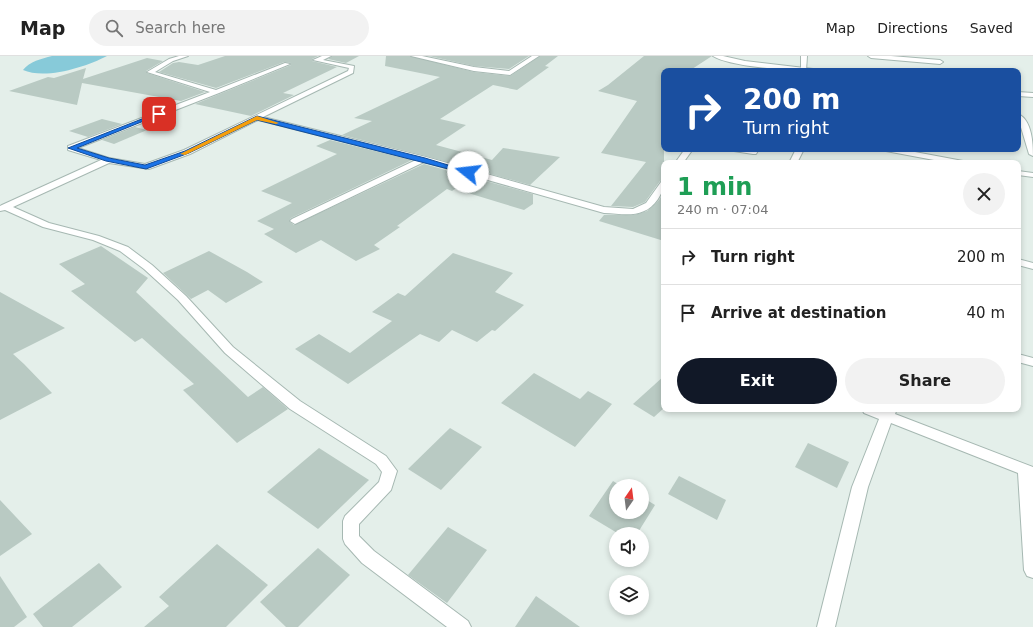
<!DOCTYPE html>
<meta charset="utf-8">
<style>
:root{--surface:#fff;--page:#f2f2f2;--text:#222;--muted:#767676;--line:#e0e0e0;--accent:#111827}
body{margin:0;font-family:"DejaVu Sans",sans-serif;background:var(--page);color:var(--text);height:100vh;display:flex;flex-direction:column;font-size:15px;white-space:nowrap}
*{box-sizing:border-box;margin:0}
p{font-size:13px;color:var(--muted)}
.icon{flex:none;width:22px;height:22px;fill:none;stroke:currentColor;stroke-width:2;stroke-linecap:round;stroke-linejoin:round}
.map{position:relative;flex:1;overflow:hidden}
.sheet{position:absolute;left:661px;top:104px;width:360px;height:252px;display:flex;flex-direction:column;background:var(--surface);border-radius:8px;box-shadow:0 2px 6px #0003}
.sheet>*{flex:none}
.banner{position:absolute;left:661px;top:12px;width:360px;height:84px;border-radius:8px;box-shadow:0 2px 6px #0003;background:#1a4fa0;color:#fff;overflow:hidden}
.needle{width:26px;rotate:14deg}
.tools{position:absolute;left:609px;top:423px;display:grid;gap:8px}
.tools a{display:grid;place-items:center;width:40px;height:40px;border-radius:50%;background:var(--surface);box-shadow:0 2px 6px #0003;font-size:20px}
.pin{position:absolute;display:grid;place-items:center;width:34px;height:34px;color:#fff;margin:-17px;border-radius:8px;box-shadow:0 2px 6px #0006}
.me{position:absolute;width:44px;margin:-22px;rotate:286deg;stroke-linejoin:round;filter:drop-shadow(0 0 3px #0008)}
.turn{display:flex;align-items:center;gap:14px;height:84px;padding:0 16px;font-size:18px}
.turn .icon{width:52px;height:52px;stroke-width:2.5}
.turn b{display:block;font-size:28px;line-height:34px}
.round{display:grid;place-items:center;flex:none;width:42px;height:42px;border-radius:21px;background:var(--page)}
.overview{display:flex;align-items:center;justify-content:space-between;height:68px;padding:0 16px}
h1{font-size:24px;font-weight:700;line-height:30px;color:#1e9e55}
.action{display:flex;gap:8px;margin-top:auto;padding:8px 16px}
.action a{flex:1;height:46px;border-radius:24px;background:var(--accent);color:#fff;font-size:16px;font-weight:700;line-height:46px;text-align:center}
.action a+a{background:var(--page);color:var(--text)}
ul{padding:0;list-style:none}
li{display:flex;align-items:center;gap:12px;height:56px;padding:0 16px;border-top:1px solid var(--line)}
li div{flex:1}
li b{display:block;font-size:15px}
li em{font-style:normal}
header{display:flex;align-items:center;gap:24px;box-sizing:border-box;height:56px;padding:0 20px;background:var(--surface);border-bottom:1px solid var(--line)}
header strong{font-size:19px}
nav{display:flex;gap:22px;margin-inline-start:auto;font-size:14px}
.search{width:280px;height:36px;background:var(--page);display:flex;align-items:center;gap:10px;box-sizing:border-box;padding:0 14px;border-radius:22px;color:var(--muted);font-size:15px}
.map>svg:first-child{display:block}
</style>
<header>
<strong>Map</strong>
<div class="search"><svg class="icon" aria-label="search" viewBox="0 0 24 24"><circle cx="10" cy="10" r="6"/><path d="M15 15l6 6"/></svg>Search here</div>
<nav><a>Map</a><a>Directions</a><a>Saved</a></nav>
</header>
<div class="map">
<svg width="1033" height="571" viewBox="0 0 1033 571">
<rect width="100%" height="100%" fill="#e4efea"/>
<!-- water -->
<path fill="#87cad9" d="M52,0H107C86,11 45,24 23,14C30,5 41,3 52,0Z"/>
<!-- building -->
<g fill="#b9cac3">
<polygon points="225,0 318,0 312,3 312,5 337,11 283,37 294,39 251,60 195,48 291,9 291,7 284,6 216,32 159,16 173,7 179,6 198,9"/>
<polygon points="332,0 359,0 346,7 328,3"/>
<polygon points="386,0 410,0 474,16 510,20 540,0 558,0 545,10 549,11 517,34 493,29 440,63 466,69 436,89 492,104 503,92 560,101 530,129 426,100 342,79 372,65 354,62 440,21 385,10"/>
<polygon points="429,0 529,0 509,13 474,10"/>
<polygon points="644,0 712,0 689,15 664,15 664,124 660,125 645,146 633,151 611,150 646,106 601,97 637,45 598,35 608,29"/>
<polygon points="147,2 163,5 146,15 147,17 205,36 181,45 82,27 77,49 9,35 48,21 54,22 86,12 83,23"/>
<polygon points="102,63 122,68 88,81 69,75"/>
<polygon points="135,71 147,74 114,88 102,84"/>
<polygon points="330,84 412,104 291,162 289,165 294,169 424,108 533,138 533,148 524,154 455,133 452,135 447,133 397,170 400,171 374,189 380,193 356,205 321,184 296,197 264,178 274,173 257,165 292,147 261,135 337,98 316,90"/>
<polygon points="664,135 664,185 599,165 604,159 634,159 647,155 659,144"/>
<polygon points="101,190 148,222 136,236 248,341 263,331 288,353 237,387 183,334 194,328 142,282 135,286 71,235 85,228 59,208"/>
<polygon points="209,195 247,216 263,226 226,247 208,234 191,243 163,217"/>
<polygon points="453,197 513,217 495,236 524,249 495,275 492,274 477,286 452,274 439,286 420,278 348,328 295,293 319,278 350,297 392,265 372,256 398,237 405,240"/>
<polygon points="0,236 65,272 13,298 24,308 52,337 0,364"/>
<polygon points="534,317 580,343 588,335 612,348 575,391 501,347"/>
<polygon points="664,320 664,352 654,361 633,348"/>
<polygon points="450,372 482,391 441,434 408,413"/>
<polygon points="808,387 849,406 837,432 795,411"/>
<polygon points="319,392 369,424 318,473 267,436"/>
<polygon points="679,420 726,444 717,464 668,438"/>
<polygon points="613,425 621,430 616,430 616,456 642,456 642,441 655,449 637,478 619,478 589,460"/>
<polygon points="0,444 32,478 0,500"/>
<polygon points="448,471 487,494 447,547 408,519"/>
<polygon points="217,488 268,529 226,571 144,571 169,550 159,541"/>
<polygon points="318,492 350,519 298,571 286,571 260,546"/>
<polygon points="99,507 122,531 72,571 43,571 33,558"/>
<polygon points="0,520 27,561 14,571 0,571"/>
<polygon points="536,540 580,571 515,571"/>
</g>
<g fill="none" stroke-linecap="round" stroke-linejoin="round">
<defs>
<g id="minor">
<path d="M179,0H188L173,5L155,16L216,34L285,7L290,8L219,37L78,92L109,102L145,108L184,94L348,15L349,12L313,4L322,0H331L323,4L354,10L353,17L263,61L426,101L604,151L633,153L646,147L661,126L664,125C664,133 662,136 658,143C644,163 626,158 604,157L424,106L295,168L290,165L292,163L416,104L258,64L190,98L149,113L109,107L13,151L49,167L99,180L128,191L152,209L186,240L233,291L300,345L386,400L397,415L391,434L359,468V480L374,495L468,565L471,571H447L362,507L345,488L343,483V465L345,460L379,426L382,416L376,408L290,353L225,297L178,244L144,213L120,195L93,184L43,171L5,154L0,155V150L2,149L101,104L68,94V90L210,36L147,16L169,3Z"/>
<polygon points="411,0 422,0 474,11 509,15 532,0 539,0 510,19 474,15"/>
<polygon points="801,0 807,0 806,15 801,14"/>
<polygon points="868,0 891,0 940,4 943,6 940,8 871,2"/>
<path d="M1018,58C1032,64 1033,87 1033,100L1029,98L1020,68L1018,65Z"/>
<polygon points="685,93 693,93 683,107 675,107"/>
<polygon points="733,93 759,93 756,98 753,98 734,95"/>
<polygon points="796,93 804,93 797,107 789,107"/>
<polygon points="882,93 899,93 963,105 967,107 950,107 886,95"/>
<polygon points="1018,115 1033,117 1033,121 1018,119"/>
<polygon points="1018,203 1033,207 1033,213 1018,209"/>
<polygon points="1018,298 1033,302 1033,310 1018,306"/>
<polygon points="862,353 897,353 895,358 1033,411 1033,522 1027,520 1024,514 1018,417 891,367 868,431 835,571 817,571 852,431 879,363 864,357"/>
</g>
<g id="tertiary">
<path d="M713,0H723L745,5L813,13L816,15C794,15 730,11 713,0Z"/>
<polygon points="1018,36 1033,37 1033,41 1018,40"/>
</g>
</defs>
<!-- minor casing -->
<use href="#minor" stroke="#a6b8b2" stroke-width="2"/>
<!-- tertiary casing -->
<use href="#tertiary" stroke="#a6b8b2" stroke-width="2"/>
<!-- minor -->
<use href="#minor" fill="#fff" fill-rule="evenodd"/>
<!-- tertiary -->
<use href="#tertiary" fill="#fff" fill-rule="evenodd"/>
</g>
<!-- route -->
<polygon fill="#1a73e8" stroke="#114b97" points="157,57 161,58 77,92 109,102 145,109 185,95 257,60 425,102 471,116 468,118 257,64 189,97 146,113 106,105 68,92"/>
<!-- slow -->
<polygon fill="#f59e0b" points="257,60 279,67 276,68 257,64 185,99 180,98"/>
</svg>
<div class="tools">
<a><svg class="needle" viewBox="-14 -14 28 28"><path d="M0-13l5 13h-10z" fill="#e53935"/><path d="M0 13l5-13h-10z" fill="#767676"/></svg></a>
<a><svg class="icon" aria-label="sound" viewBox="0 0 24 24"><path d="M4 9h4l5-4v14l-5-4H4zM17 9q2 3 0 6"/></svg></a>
<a><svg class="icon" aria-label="layers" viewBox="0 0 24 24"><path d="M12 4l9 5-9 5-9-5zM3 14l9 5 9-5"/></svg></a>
</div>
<div class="pin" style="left:159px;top:58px;background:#d93025"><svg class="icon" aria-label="arrive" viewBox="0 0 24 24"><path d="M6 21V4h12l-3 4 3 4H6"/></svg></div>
<svg class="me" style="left:468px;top:116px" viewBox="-20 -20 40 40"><circle r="19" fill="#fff"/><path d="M0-13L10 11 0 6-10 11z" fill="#1a73e8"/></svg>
<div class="banner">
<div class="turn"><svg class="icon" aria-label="right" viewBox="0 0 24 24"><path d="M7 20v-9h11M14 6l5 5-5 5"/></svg><div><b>200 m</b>Turn right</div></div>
</div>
<section class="sheet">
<div class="overview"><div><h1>1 min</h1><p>240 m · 07:04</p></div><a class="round"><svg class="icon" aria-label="close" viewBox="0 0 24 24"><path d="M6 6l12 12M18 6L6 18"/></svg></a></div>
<ul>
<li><svg class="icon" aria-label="right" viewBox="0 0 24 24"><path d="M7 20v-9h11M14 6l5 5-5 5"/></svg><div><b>Turn right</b></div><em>200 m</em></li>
<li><svg class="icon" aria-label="arrive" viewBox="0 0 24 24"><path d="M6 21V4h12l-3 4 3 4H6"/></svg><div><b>Arrive at destination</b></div><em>40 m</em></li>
</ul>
<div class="action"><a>Exit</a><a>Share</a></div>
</section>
</div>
